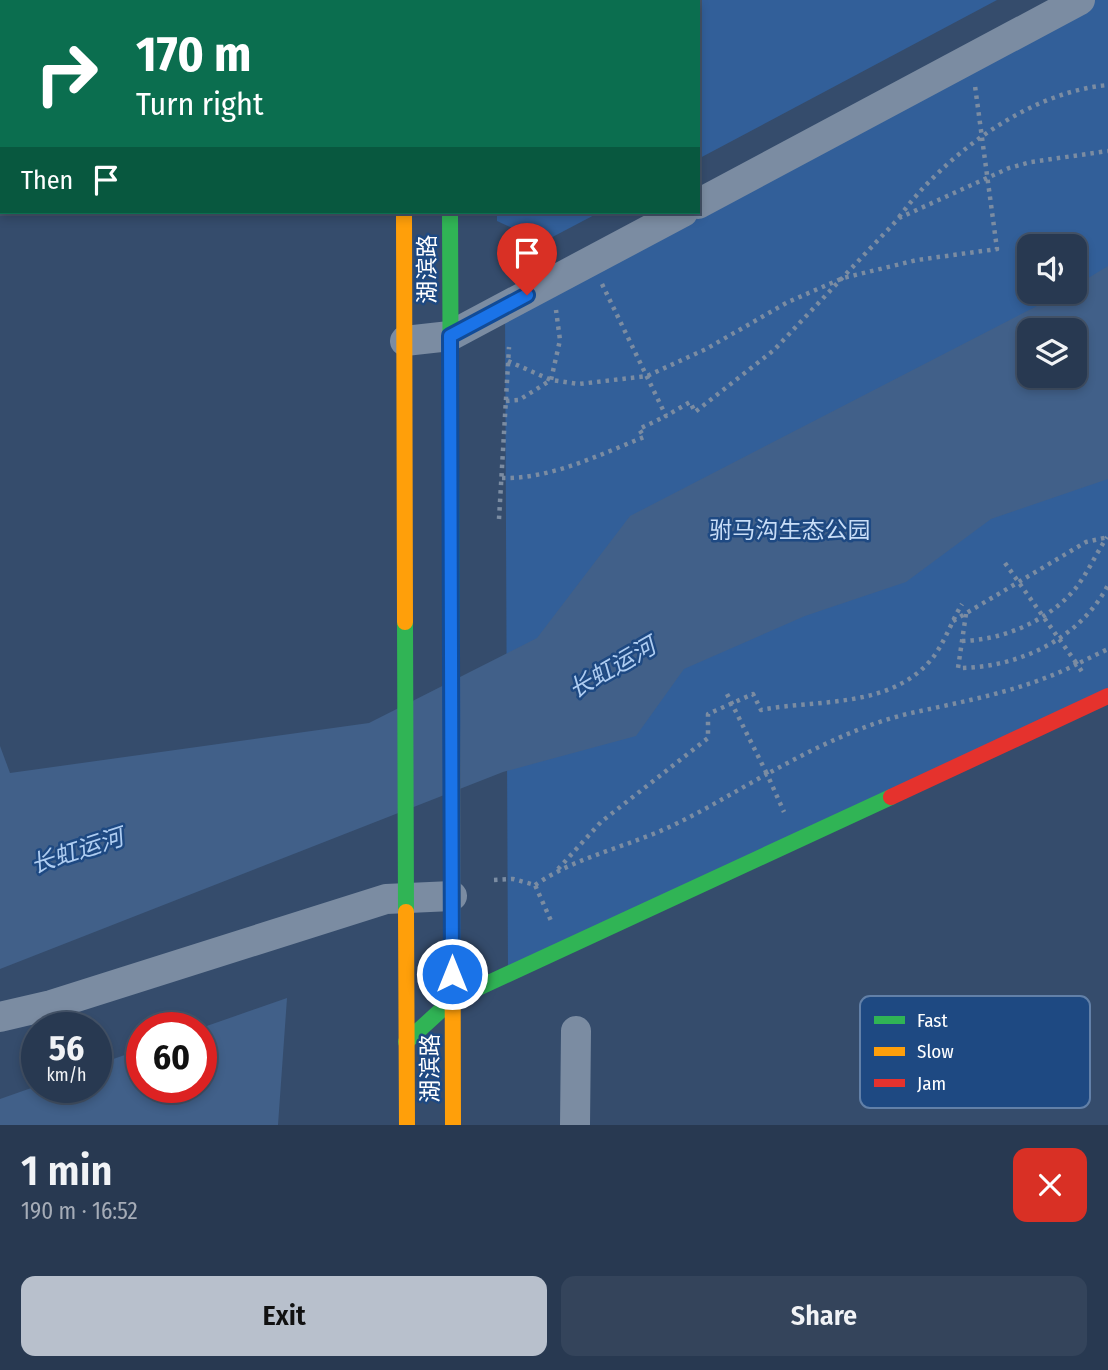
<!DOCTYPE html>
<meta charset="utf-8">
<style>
:root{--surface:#283951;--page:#34445b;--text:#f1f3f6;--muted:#a5acb7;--line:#445368;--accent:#b8c0cc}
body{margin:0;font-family:"Fira Sans Condensed","Noto Sans SC",sans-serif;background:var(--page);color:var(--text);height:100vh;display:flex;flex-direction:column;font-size:26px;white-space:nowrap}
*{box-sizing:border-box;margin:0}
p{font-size:23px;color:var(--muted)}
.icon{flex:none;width:38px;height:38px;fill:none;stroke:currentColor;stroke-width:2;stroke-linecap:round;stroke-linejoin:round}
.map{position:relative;height:1125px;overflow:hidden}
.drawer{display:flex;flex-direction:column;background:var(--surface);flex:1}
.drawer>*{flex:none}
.banner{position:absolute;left:0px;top:0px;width:700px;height:214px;box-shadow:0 4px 10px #0003,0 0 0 2px var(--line);background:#0b6e4f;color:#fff;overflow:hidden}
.buttons{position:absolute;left:1017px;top:234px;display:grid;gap:14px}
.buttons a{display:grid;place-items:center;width:70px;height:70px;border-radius:14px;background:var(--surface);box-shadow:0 4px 10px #0003,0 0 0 2px var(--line);font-size:35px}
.speed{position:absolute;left:21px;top:1012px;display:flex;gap:14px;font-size:35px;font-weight:700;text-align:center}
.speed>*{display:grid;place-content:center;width:91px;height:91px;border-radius:50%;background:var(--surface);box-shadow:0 4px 10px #0003,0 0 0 2px var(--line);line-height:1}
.speed small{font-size:18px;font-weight:400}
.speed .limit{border:10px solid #d22;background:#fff;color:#111}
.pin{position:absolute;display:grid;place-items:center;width:60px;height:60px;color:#fff;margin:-72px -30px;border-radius:50% 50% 50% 0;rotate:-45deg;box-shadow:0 0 7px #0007}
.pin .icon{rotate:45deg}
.me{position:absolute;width:77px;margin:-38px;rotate:0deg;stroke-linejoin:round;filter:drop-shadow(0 0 5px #0008)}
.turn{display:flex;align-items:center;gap:24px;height:147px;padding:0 21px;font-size:32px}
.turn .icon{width:91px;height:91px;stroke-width:2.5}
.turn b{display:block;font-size:49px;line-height:60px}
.then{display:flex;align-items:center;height:66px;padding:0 21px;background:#0003;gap:14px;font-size:26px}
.round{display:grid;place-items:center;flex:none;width:74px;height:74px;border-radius:14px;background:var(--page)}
.overview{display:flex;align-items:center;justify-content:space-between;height:119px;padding:0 21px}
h1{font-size:42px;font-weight:600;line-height:52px}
.action{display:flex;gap:14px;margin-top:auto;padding:14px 21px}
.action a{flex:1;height:80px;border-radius:14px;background:var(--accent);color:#111;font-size:28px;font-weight:600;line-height:80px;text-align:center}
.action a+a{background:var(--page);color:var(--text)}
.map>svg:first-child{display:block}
</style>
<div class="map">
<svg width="1108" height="1125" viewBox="0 0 1108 1125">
<rect width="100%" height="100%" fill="#354c6c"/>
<!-- green -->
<g fill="#325f99" fill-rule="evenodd">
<polygon points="495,0 997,0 698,159 698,2"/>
<path d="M1081,0H1108V696L508,974L505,307ZM1029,247H1074V292H1029ZM1029,331H1074V376H1029Z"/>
<polygon points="497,212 600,212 543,242 497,221"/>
</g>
<!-- water -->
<g fill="#416089" fill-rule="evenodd">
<path d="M1108,266V479L991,519L906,582L805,616L684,669L636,736L503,772L0,969V746L10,773L369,723L537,638L630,516L1064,292H1074L1075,286ZM1029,331H1074V376H1029Z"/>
<polygon points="287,998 278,1125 0,1125 0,1099 37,1086 96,1087 96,1065 142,1049 142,1087 201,1087 201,1028"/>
</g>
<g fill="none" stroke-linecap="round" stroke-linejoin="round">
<!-- path -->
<g stroke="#7b8ca2" stroke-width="4.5" stroke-dasharray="3.5 5" stroke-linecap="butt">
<path d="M899,217C945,155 1028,92 1108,85"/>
<polyline points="602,284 666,416 690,402 695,412 774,350 899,218 1009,168 1031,162 1108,151"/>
<polyline points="508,361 551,380 579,384 647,376 706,349 788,302 843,278 917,260 997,249 975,86"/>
<polyline points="506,401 519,400 551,380 560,340 556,310"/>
<path d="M502,478C551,479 599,455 644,437L639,429L666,416"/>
<polyline points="499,519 509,347"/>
<polyline points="1005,563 1077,664 1108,649"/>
<path d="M966,614L958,668C1018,668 1080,639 1108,585"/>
<polyline points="953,621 1086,542 1108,537"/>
<path d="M962,641C1003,640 1048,621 1075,589C1087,574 1096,554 1107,537"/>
<path d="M727,694L767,774C813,749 860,725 911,713C966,701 1026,690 1077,664L1084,675"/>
<path d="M558,869L601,822L708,738V714L753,694L761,710C816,699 888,709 930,661C944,645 951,622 962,604"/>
<polyline points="494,880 513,879 535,885 552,923"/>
<path d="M535,885C573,859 615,850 658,832C696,816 730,794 767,774L784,812"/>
</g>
<!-- street -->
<g stroke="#7b8ca2" stroke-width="30">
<polyline points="698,204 1080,0"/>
<polyline points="405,341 450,336 683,212"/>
<polyline points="0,1017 51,1005 386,899 452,896"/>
<polyline points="575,1125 576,1031"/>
</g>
<!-- fast -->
<g stroke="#30b455" stroke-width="16">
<polyline points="449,0 449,2"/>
<polyline points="450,212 452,717"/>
<polyline points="405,622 406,912"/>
<polyline points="406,1042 452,1000 891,797"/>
</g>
<!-- slow -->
<g stroke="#ff9f0a" stroke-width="16">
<polyline points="404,0 404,2"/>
<polyline points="404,212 405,622"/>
<polyline points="452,717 453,1125"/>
<polyline points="406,912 407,1125"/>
</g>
<!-- jam -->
<polyline stroke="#e5322d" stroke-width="16" points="891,797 1108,696"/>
</g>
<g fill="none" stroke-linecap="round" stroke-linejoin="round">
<defs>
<polyline id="route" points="452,974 450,336 527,295"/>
</defs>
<!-- route casing -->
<use href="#route" stroke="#114b97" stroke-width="18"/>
<!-- route -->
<use href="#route" stroke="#1a73e8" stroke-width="12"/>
</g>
<g text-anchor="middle" stroke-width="5" stroke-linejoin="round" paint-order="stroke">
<!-- street labels -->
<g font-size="23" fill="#fff" stroke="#1e4982">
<text transform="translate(427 269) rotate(-90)" y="8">湖滨路</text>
<text transform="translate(430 1068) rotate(-90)" y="8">湖滨路</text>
</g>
<!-- park labels -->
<g font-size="23" fill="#c8ddf7" stroke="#1e4982">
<text x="790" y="538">驸马沟生态公园</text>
</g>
<!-- water labels -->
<g font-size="24" font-style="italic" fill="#afcdf1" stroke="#1e4982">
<text transform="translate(612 668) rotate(-30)" y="8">长虹运河</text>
<text transform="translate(77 851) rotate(-18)" y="8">长虹运河</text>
</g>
</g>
<!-- legend -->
<rect x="860" y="996" width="230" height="112" rx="10" fill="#1e4982" stroke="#6280a8" stroke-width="2"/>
<rect x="874" y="1016" width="31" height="8" fill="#30b455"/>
<rect x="874" y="1047" width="31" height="9" fill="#ff9f0a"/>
<rect x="874" y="1079" width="31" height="8" fill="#e5322d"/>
<g font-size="19" fill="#fff">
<text x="917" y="1027">Fast</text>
<text x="917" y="1058">Slow</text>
<text x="917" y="1090">Jam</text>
</g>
</svg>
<div class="buttons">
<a><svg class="icon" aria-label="sound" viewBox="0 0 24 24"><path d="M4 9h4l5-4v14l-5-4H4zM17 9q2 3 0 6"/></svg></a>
<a><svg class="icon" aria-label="layers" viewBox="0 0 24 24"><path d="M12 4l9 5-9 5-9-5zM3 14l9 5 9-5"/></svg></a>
</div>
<div class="speed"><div>56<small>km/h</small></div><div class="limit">60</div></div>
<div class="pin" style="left:527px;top:295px;background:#d93025"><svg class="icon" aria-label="arrive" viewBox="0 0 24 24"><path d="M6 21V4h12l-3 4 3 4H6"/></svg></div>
<svg class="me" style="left:452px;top:974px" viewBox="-20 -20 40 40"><circle r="17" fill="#1a73e8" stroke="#fff" stroke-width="3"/><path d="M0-11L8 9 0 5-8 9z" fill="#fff"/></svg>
<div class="banner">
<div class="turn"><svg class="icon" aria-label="right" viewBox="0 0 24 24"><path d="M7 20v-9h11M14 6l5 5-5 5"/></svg><div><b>170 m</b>Turn right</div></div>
<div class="then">Then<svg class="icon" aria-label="arrive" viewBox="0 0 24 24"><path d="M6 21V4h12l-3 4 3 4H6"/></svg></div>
</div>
</div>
<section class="drawer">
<div class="overview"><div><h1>1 min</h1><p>190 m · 16:52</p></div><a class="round" style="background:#d93025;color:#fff"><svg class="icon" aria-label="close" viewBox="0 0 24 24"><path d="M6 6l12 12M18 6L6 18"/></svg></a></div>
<div class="action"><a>Exit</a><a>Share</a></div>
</section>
